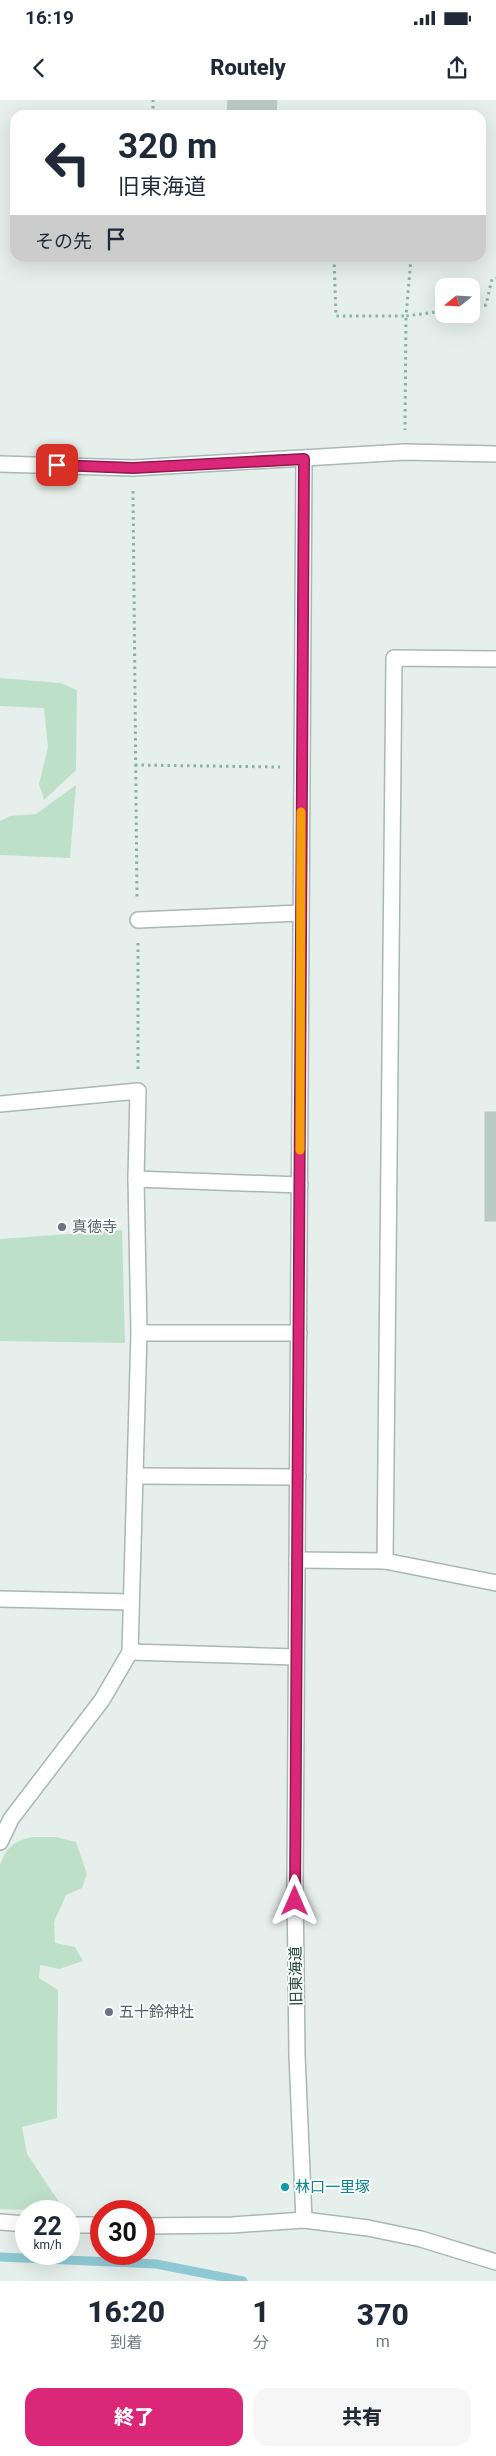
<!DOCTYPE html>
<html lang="ja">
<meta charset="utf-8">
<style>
:root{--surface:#fff;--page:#f6f6f7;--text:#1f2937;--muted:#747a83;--accent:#db2777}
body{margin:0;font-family:Roboto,"Noto Sans JP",sans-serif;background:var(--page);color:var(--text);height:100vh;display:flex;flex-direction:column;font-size:19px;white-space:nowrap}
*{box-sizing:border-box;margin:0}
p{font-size:16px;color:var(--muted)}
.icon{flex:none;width:28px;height:28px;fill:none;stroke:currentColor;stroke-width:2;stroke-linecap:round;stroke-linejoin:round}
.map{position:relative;height:2181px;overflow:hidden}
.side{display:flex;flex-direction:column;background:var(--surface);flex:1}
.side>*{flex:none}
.banner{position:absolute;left:10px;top:10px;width:476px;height:152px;border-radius:15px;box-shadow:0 5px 20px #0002;background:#fff;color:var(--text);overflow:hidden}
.needle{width:32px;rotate:252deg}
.buttons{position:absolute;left:435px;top:178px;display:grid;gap:10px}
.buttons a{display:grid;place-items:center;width:45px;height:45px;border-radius:10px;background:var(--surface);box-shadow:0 5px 20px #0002;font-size:25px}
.speed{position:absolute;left:15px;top:2100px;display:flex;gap:10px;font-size:25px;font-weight:700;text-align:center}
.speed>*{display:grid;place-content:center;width:65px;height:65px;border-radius:50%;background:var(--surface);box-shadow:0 5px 20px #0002;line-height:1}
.speed small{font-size:12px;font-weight:400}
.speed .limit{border:8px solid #d22;background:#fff;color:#111}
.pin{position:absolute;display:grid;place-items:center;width:42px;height:42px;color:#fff;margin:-21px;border-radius:10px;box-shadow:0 2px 8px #0006}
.me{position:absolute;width:55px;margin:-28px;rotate:0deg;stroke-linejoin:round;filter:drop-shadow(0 0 4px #0008)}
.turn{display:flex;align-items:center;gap:18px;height:105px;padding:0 25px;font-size:22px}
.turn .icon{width:65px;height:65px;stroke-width:2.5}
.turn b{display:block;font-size:35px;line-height:42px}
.then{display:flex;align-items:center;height:48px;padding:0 25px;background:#0003;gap:10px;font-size:19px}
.eta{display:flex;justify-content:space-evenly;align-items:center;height:85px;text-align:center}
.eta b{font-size:30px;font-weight:800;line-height:35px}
.action{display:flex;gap:10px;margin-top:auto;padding:10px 25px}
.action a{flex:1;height:58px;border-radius:15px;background:var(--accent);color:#fff;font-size:20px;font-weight:800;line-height:58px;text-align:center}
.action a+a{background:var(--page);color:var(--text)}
.status{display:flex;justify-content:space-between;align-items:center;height:35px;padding:0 25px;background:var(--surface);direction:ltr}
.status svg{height:14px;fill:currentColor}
header{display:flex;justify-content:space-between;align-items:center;height:65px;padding:0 25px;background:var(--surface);font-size:22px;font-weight:800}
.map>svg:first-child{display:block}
</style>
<div class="status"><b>16:19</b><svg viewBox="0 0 49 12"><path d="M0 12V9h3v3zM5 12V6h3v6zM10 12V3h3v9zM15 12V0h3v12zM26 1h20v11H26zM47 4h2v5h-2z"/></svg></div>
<header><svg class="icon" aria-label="back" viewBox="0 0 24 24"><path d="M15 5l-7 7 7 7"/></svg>Routely<svg class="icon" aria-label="share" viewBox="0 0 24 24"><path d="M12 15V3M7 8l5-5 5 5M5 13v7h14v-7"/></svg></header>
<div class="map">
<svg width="496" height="2181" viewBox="0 0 496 2181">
<rect width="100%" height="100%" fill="#e6efeb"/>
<!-- green -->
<g fill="#bfe0c8">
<polygon points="0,578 61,583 77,590 76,670 44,700 39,684 48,647 44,608 0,606"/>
<polygon points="76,685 70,758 0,755 0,721 10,716 36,714"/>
<polygon points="122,1130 125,1243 0,1241 0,1139"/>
<path d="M32,1737H56L76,1742L87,1774L82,1788L66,1795L54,1822L55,1843L75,1847L83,1861L59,1869L40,1865L39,1878L58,1890L57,2018L22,2027L27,2054L65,2111L0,2109V1765C8,1746 12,1742 32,1737Z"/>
</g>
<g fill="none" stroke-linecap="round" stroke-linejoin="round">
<!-- stream -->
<polyline stroke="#8ec9d4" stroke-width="9" points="0,2157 156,2164 243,2181"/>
</g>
<!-- building -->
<g fill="#bbcac4" stroke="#b8c9c2">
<polygon points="228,0 277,0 276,15 227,15"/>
<rect x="485" y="1012" width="11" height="109"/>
</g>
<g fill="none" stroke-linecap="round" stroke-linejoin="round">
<defs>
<g id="service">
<polyline points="138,820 300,813"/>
<polyline points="139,1233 299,1233"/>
<polyline points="385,1461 394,558 496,559"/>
</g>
<g id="minor">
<polyline points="304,359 295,1784 297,1955 304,2120"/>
<polyline points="0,364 133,368 405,352 496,354"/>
<polyline points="0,1004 138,991 136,1079 139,1233 130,1552 102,1600 11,1719 0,1742"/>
<polyline points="136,1079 300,1085"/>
<polyline points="135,1376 298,1377"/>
<polyline points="297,1460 385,1461 496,1483"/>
<polyline points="0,1499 131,1502"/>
<polyline points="130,1552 295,1557"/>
</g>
<g id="tertiary">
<polyline points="0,2122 26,2124"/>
<polyline points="69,2125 101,2125"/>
<polyline points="144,2126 232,2125 304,2120 368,2128 421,2139 496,2162"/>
</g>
</defs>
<!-- service casing -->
<use href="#service" stroke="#a8b8b2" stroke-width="18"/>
<!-- minor casing -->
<use href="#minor" stroke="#a8b8b2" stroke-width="18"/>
<!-- tertiary casing -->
<use href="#tertiary" stroke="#a8b8b2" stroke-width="18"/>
<!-- path -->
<g stroke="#86b3a5" stroke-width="3" stroke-dasharray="2.5 4" stroke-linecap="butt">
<polyline points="153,15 153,0"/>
<polyline points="334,158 336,216 406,216 405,330"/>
<polyline points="411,158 406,216 444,211"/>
<polyline points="471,207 486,205 492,179 496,178"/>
<polyline points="133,391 137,797"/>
<polyline points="135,665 280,667"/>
<polyline points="138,843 138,969"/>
</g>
<!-- service -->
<use href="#service" stroke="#fff" stroke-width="15"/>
<!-- minor -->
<use href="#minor" stroke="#fff" stroke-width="15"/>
<!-- tertiary -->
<use href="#tertiary" stroke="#fff" stroke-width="15"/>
</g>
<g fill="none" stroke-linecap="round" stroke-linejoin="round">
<defs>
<polyline id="route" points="57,365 133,368 304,359 295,1801"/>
</defs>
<!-- route casing -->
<use href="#route" stroke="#8e194d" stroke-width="12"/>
<!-- route -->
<use href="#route" stroke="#db2777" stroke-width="9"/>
<!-- slow -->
<polyline stroke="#f59e0b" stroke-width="9" points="300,1050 301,712"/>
</g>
<!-- markers -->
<g fill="#6b7280" stroke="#f7fbf9" stroke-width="2">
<circle cx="62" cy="1127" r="5"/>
<circle cx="109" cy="1912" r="5"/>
</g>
<circle fill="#0f9aa8" stroke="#f7fbf9" stroke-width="2" cx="285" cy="2087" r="5"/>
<g text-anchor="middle" stroke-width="4" stroke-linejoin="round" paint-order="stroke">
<!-- worship labels -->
<g font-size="15" fill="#5b616d" stroke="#f7fbf9" text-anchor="start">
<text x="72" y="1132">真徳寺</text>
<text x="119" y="1917">五十鈴神社</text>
</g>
<!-- street labels -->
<g font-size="15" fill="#24423a" stroke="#f7fbf9">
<text transform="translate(296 1876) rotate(-91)" y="5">旧東海道</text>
</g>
<!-- culture labels -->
<g font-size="15" fill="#0d838f" stroke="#f7fbf9" text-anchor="start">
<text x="295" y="2092">林口一里塚</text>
</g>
</g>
</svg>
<div class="buttons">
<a><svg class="needle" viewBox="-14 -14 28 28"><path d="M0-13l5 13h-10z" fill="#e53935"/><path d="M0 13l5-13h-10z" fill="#747a83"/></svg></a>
</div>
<div class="speed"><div>22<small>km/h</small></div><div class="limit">30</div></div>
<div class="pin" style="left:57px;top:365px;background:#d93025"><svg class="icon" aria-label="arrive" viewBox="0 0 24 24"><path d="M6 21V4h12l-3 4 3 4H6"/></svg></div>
<svg class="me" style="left:295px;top:1801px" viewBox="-20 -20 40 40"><path d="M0-17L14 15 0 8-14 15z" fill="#db2777" stroke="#fff" stroke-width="4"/></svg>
<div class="banner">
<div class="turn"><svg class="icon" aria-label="left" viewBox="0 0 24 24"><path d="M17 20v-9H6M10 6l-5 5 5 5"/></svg><div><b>320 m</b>旧東海道</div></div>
<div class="then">その先<svg class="icon" aria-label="arrive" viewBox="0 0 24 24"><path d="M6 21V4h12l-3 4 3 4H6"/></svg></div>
</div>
</div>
<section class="side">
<div class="eta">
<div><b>16:20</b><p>到着</p></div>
<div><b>1</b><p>分</p></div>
<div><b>370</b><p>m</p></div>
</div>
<div class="action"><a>終了</a><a>共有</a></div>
</section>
